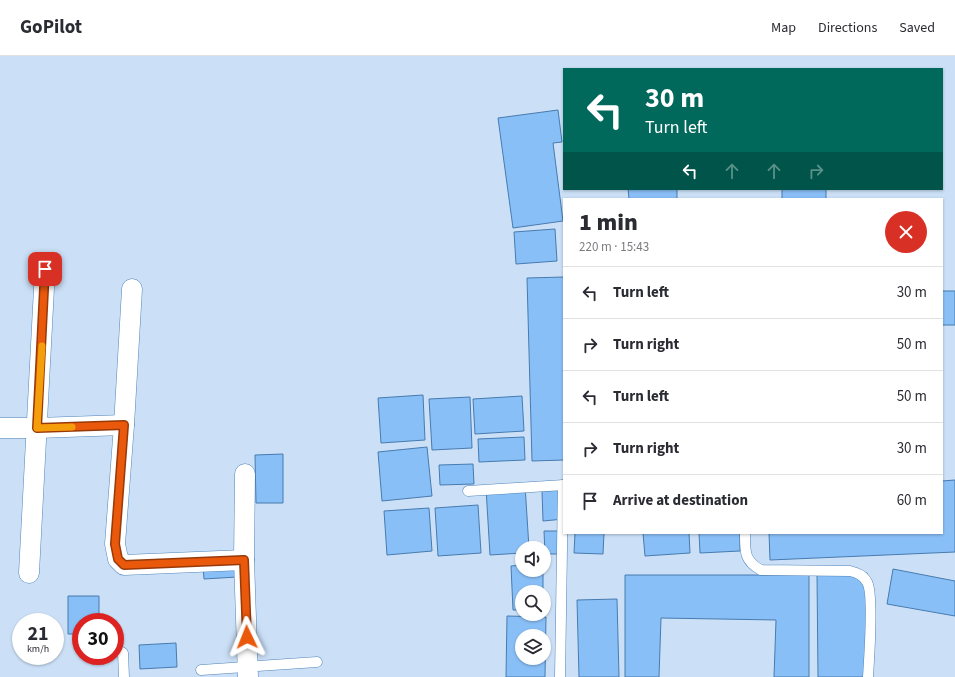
<!DOCTYPE html>
<meta charset="utf-8">
<style>
:root{--surface:#fff;--page:#f2f2f3;--text:#2b2b33;--muted:#7c7c81;--line:#e1e1e2}
body{margin:0;font-family:"Source Sans 3",sans-serif;background:var(--page);color:var(--text);height:100vh;display:flex;flex-direction:column;font-size:15px;white-space:nowrap}
*{box-sizing:border-box;margin:0}
p{font-size:13px;color:var(--muted)}
.icon{flex:none;width:22px;height:22px;fill:none;stroke:currentColor;stroke-width:2;stroke-linecap:round;stroke-linejoin:round}
.map{position:relative;flex:1;overflow:hidden}
.sheet{position:absolute;left:563px;top:142px;width:380px;height:336px;display:flex;flex-direction:column;background:var(--surface);border-radius:0px;box-shadow:0 1px 3px #0004}
.sheet>*{flex:none}
.hud{position:absolute;left:563px;top:12px;width:380px;height:122px;border-radius:0px;box-shadow:0 1px 3px #0004;background:#00695c;color:#fff;overflow:hidden}
.fabs{position:absolute;left:515px;top:485px;display:grid;gap:8px}
.fabs a{display:grid;place-items:center;width:36px;height:36px;border-radius:50%;background:var(--surface);box-shadow:0 1px 3px #0004;font-size:20px}
.speed{position:absolute;left:12px;top:557px;display:flex;gap:8px;font-size:20px;font-weight:700;text-align:center}
.speed>*{display:grid;place-content:center;width:52px;height:52px;border-radius:50%;background:var(--surface);box-shadow:0 1px 3px #0004;line-height:1}
.speed small{font-size:10px;font-weight:400}
.speed .limit{border:6px solid #d22;background:#fff;color:#111}
.pin{position:absolute;display:grid;place-items:center;width:34px;height:34px;color:#fff;margin:-17px;border-radius:8px;box-shadow:0 2px 6px #0006}
.me{position:absolute;width:44px;margin:-22px;rotate:358deg;stroke-linejoin:round;filter:drop-shadow(0 0 3px #0008)}
.turn{display:flex;align-items:center;gap:14px;height:84px;padding:0 16px;font-size:18px}
.turn .icon{width:52px;height:52px;stroke-width:2.5}
.turn b{display:block;font-size:28px;line-height:34px}
.lanes{display:flex;align-items:center;height:38px;padding:0 16px;background:#0003;justify-content:center;gap:20px;direction:ltr}
.lanes .off{opacity:.35}
.round{display:grid;place-items:center;flex:none;width:42px;height:42px;border-radius:21px;background:var(--page)}
.headline{display:flex;align-items:center;justify-content:space-between;height:68px;padding:0 16px}
h1{font-size:24px;font-weight:800;line-height:30px}
ul{padding:0;list-style:none}
li{display:flex;align-items:center;gap:12px;height:52px;padding:0 16px;border-top:1px solid var(--line)}
li div{flex:1}
li b{display:block;font-size:15px}
li em{font-style:normal}
header{display:flex;align-items:center;gap:24px;box-sizing:border-box;height:56px;padding:0 20px;background:var(--surface);border-bottom:1px solid var(--line)}
header strong{font-size:19px}
nav{display:flex;gap:22px;margin-inline-start:auto;font-size:14px}
.map>svg:first-child{display:block}
</style>
<header>
<strong>GoPilot</strong>
<nav><a>Map</a><a>Directions</a><a>Saved</a></nav>
</header>
<div class="map">
<svg width="955" height="621" viewBox="0 0 955 621">
<rect width="100%" height="100%" fill="#cbe0f7"/>
<!-- building -->
<g fill="#89bff7" stroke="#477baf" fill-rule="evenodd">
<polygon points="558,54 562,86 553,87 563,165 513,172 498,62"/>
<polygon points="628,133 677,133 677,143 629,143"/>
<rect x="782" y="133" width="44" height="10"/>
<polygon points="555,173 557,205 516,208 514,176"/>
<polygon points="564,221 564,404 532,405 527,222"/>
<rect x="942" y="235" width="13" height="34"/>
<polygon points="423,339 425,384 381,387 378,342"/>
<polygon points="522,340 524,375 475,378 473,343"/>
<polygon points="470,341 472,392 432,394 429,343"/>
<polygon points="524,381 525,404 479,406 478,383"/>
<polygon points="427,391 432,440 382,445 378,396"/>
<polygon points="283,398 283,447 256,447 255,399"/>
<polygon points="473,408 474,428 440,429 439,409"/>
<polygon points="955,424 955,496 770,504 769,477 942,477 942,425"/>
<polygon points="525,429 529,492 522,492 522,497 490,499 486,432"/>
<polygon points="563,434 564,463 543,465 542,435"/>
<polygon points="478,449 481,497 438,500 435,452"/>
<polygon points="429,452 432,495 387,499 384,455"/>
<polygon points="544,475 564,475 565,498 545,498"/>
<polygon points="575,477 604,477 603,498 574,497"/>
<polygon points="643,477 689,477 690,497 645,500"/>
<polygon points="699,477 740,477 740,495 700,497"/>
<polygon points="237,508 237,521 204,523 203,510"/>
<polygon points="522,509 522,514 543,514 543,536 522,536 522,554 513,554 511,510"/>
<polygon points="893,513 955,525 955,560 887,548"/>
<polygon points="867,517 867,621 818,621 817,518"/>
<polygon points="625,519 809,519 809,621 774,621 776,564 661,562 659,621 625,621"/>
<polygon points="68,540 99,540 99,566 81,566 81,578 68,578"/>
<polygon points="617,543 619,621 579,621 577,544"/>
<path d="M507,560L546,561L545,621H506ZM522,580H544V602H522Z"/>
<polygon points="176,587 177,611 140,613 139,589"/>
</g>
<g fill="none" stroke-linecap="round" stroke-linejoin="round">
<defs>
<g id="lane">
<polyline points="468,435 564,429"/>
<path d="M745,477C745,495 744,505 761,514L850,515C858,517 863,519 867,526C874,537 869,605 868,621"/>
<polyline points="115,592 123,597 124,621"/>
<polyline points="201,614 317,606"/>
<polyline points="560,621 563,429"/>
</g>
<g id="street">
<polyline points="132,233 124,369 115,488 118,503 124,509 244,504"/>
<polyline points="0,372 37,372 124,369"/>
<polyline points="245,418 244,504 248,621"/>
<polyline points="29,517 45,213"/>
</g>
</defs>
<!-- lane casing -->
<use href="#lane" stroke="#5084b9" stroke-width="11"/>
<!-- street casing -->
<use href="#street" stroke="#5084b9" stroke-width="21"/>
<!-- lane -->
<use href="#lane" stroke="#fff" stroke-width="10"/>
<!-- street -->
<use href="#street" stroke="#fff" stroke-width="20"/>
</g>
<g fill="none" stroke-linecap="round" stroke-linejoin="round">
<defs>
<polyline id="route" points="45,213 37,372 124,369 115,488 118,503 124,509 244,504 247,581"/>
</defs>
<!-- route casing -->
<use href="#route" stroke="#983908" stroke-width="10"/>
<!-- route -->
<use href="#route" stroke="#ea580c" stroke-width="7"/>
<!-- slow -->
<polyline stroke="#f59e0b" stroke-width="7" points="42,290 37,372 72,371"/>
</g>
</svg>
<div class="fabs">
<a><svg class="icon" aria-label="sound" viewBox="0 0 24 24"><path d="M4 9h4l5-4v14l-5-4H4zM17 9q2 3 0 6"/></svg></a>
<a><svg class="icon" aria-label="search" viewBox="0 0 24 24"><circle cx="10" cy="10" r="6"/><path d="M15 15l6 6"/></svg></a>
<a><svg class="icon" aria-label="layers" viewBox="0 0 24 24"><path d="M12 4l9 5-9 5-9-5zM3 14l9 5 9-5"/></svg></a>
</div>
<div class="speed"><div>21<small>km/h</small></div><div class="limit">30</div></div>
<div class="pin" style="left:45px;top:213px;background:#d93025"><svg class="icon" aria-label="arrive" viewBox="0 0 24 24"><path d="M6 21V4h12l-3 4 3 4H6"/></svg></div>
<svg class="me" style="left:247px;top:581px" viewBox="-20 -20 40 40"><path d="M0-17L14 15 0 8-14 15z" fill="#ea580c" stroke="#fff" stroke-width="4"/></svg>
<div class="hud">
<div class="turn"><svg class="icon" aria-label="left" viewBox="0 0 24 24"><path d="M17 20v-9H6M10 6l-5 5 5 5"/></svg><div><b>30 m</b>Turn left</div></div>
<div class="lanes"><svg class="icon" aria-label="left" viewBox="0 0 24 24"><path d="M17 20v-9H6M10 6l-5 5 5 5"/></svg><svg class="icon off" aria-label="ahead" viewBox="0 0 24 24"><path d="M12 20V5M6 11l6-6 6 6"/></svg><svg class="icon off" aria-label="ahead" viewBox="0 0 24 24"><path d="M12 20V5M6 11l6-6 6 6"/></svg><svg class="icon off" aria-label="right" viewBox="0 0 24 24"><path d="M7 20v-9h11M14 6l5 5-5 5"/></svg></div>
</div>
<section class="sheet">
<div class="headline"><div><h1>1 min</h1><p>220 m · 15:43</p></div><a class="round" style="background:#d93025;color:#fff"><svg class="icon" aria-label="close" viewBox="0 0 24 24"><path d="M6 6l12 12M18 6L6 18"/></svg></a></div>
<ul>
<li><svg class="icon" aria-label="left" viewBox="0 0 24 24"><path d="M17 20v-9H6M10 6l-5 5 5 5"/></svg><div><b>Turn left</b></div><em>30 m</em></li>
<li><svg class="icon" aria-label="right" viewBox="0 0 24 24"><path d="M7 20v-9h11M14 6l5 5-5 5"/></svg><div><b>Turn right</b></div><em>50 m</em></li>
<li><svg class="icon" aria-label="left" viewBox="0 0 24 24"><path d="M17 20v-9H6M10 6l-5 5 5 5"/></svg><div><b>Turn left</b></div><em>50 m</em></li>
<li><svg class="icon" aria-label="right" viewBox="0 0 24 24"><path d="M7 20v-9h11M14 6l5 5-5 5"/></svg><div><b>Turn right</b></div><em>30 m</em></li>
<li><svg class="icon" aria-label="arrive" viewBox="0 0 24 24"><path d="M6 21V4h12l-3 4 3 4H6"/></svg><div><b>Arrive at destination</b></div><em>60 m</em></li>
</ul>
</section>
</div>
